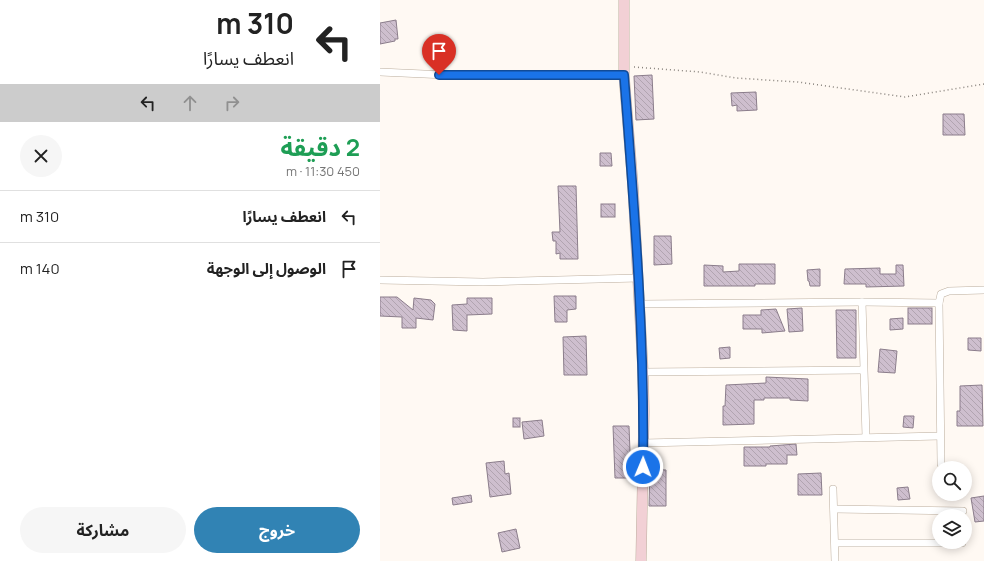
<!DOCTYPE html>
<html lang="ar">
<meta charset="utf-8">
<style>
:root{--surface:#fff;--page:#f6f6f6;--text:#222;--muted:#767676;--line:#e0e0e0;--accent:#3183b4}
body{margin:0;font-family:Manrope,"Noto Sans Arabic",sans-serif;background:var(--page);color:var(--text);direction:rtl;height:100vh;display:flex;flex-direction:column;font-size:15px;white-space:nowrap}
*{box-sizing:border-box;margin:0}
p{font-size:13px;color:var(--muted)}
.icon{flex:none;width:22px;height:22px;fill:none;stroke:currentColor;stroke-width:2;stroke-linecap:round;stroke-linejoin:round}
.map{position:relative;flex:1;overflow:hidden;direction:ltr}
.sheet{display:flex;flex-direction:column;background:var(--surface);width:380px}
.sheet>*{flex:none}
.banner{background:#fff;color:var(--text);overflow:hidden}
.controls{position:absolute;left:552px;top:461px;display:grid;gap:8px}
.controls a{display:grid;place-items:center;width:40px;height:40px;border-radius:50%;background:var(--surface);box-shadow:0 2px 10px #0003;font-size:20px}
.pin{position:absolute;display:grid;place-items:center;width:34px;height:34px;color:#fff;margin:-41px -17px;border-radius:50% 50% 50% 0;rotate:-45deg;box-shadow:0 0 4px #0007}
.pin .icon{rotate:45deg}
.me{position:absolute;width:44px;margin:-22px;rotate:1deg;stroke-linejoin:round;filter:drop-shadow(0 0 3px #0008)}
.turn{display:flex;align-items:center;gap:14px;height:84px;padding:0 20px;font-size:18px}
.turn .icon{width:52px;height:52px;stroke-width:2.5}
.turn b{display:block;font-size:28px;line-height:34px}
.lanes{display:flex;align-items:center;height:38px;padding:0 20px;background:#0003;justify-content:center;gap:20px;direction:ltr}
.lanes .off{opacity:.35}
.round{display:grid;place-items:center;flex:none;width:42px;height:42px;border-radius:21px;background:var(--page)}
.head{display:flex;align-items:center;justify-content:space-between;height:68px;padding:0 20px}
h1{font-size:24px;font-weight:700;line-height:30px;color:#1e9e55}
.primary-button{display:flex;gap:8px;margin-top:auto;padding:8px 20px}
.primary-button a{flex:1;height:46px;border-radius:24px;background:var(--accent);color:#fff;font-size:16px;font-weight:700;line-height:46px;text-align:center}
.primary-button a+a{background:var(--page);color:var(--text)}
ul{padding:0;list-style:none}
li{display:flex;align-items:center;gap:12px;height:52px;padding:0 20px;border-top:1px solid var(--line)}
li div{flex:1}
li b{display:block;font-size:15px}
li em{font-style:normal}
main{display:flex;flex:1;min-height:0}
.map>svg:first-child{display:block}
</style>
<main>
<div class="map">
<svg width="604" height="561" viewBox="0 0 604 561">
<defs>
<pattern id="building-back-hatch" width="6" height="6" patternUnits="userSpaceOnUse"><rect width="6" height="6" fill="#cebfce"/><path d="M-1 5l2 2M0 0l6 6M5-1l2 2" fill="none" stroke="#b1a4b0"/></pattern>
</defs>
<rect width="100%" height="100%" fill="#fff9f3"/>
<!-- building -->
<g fill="url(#building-back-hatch)" stroke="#8b7d8b">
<polygon points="16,20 18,39 15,39 15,41 0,44 0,23"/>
<polygon points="272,75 274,119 256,120 254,76"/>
<polygon points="376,92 377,110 357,111 357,105 352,106 351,93"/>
<polygon points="563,114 584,114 585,135 563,135"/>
<polygon points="220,153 231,153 232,166 220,166"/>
<polygon points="178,186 196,186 198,259 180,259 180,253 176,254 176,241 173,241 172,232 180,232"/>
<rect x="221" y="204" width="14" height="13"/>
<polygon points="274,236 291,236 292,264 274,265"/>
<polygon points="359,264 395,264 395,284 375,284 375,286 324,286 324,265 343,266 343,272 359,271"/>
<polygon points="516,265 523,265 524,286 486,287 486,284 464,284 465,269 500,268 500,274 516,274"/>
<polygon points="440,269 440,286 430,286 429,281 428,281 427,270"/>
<polygon points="174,296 196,296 196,309 187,310 187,322 175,322"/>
<polygon points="0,297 17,297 33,310 34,298 51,300 55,304 53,320 36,318 36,328 22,328 22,317 0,316"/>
<polygon points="87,298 112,298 112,314 87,315 87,331 73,330 72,305 87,304"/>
<polygon points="422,308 423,331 409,332 407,309"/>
<rect x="528" y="308" width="24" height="16"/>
<polygon points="396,309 405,331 382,333 382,329 363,329 363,315 381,315 381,310"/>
<polygon points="456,310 476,310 476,358 457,358"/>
<polygon points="523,318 523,329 510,330 510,319"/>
<polygon points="206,336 207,375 184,375 183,337"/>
<polygon points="588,338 601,338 601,351 588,350"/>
<polygon points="350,347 350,358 340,359 339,348"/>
<polygon points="500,349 517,351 515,373 498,372"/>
<polygon points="386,377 428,379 428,401 410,400 410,398 384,398 384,400 374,400 374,424 343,425 343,406 345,406 346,385 386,383"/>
<polygon points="602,385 603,426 577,426 577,411 580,411 580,386"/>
<polygon points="524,416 534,416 533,428 523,427"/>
<rect x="133" y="418" width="7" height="9"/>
<polygon points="162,420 164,436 144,439 142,422"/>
<polygon points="233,426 249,426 251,478 235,478"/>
<polygon points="416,444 417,455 407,455 407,464 386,464 386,466 364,466 364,447 390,447 390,446"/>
<polygon points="124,461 125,474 129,473 131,494 110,497 106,463"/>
<polygon points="270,469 286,470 286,506 269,506"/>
<polygon points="441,473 442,495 418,495 418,474"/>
<polygon points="528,487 530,499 518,500 517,488"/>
<polygon points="91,495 92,502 73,505 72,498"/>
<polygon points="604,496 604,521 595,522 591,498"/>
<polygon points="136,529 140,548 122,552 118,533"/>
</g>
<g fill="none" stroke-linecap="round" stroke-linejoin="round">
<defs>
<g id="street">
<polyline points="0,72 88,76 244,75"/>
<polyline points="0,280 103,282 259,278"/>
<polyline points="482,302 486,437"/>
<polyline points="260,304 482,302 559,303"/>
<polyline points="263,372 483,370"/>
<polyline points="263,443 560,436"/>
<polyline points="561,464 559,303 561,294 569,291 604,290"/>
<polyline points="453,489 455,561"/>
<polyline points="454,509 583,511"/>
<polyline points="455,543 582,543"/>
</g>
<polyline id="secondary" points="244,0 244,75 253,187 263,372 264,412 261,561"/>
</defs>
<!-- street casing -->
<use href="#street" stroke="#bcae9e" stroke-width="8"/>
<!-- secondary casing -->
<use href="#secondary" stroke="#bcae9e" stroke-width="11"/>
<!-- path -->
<polyline stroke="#88837d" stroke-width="1.5" stroke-dasharray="1 3" stroke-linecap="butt" points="254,67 320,72 356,78 418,82 525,97 604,84"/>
<!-- street -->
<use href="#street" stroke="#fff" stroke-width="7"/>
<!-- secondary -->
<use href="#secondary" stroke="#f2d0d5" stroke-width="10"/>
</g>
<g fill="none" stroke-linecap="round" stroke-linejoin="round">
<defs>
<path id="route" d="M59,75H244C254,206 265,336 263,467"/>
</defs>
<!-- route casing -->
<use href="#route" stroke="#114b97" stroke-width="10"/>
<!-- route -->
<use href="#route" stroke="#1a73e8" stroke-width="7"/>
</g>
</svg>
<div class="controls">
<a><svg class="icon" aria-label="search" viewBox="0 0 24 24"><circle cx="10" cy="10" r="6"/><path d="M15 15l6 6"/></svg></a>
<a><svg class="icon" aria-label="layers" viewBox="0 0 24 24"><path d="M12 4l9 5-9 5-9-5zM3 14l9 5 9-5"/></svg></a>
</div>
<div class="pin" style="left:59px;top:75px;background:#d93025"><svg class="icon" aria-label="arrive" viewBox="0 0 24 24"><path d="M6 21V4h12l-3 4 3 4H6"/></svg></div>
<svg class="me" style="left:263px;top:467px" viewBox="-20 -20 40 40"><circle r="17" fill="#1a73e8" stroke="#fff" stroke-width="3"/><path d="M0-11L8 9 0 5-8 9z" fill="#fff"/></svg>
</div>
<section class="sheet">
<div class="banner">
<div class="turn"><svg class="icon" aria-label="left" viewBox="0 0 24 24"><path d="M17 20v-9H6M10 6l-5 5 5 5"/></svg><div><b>310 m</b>انعطف يسارًا</div></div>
<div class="lanes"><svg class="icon" aria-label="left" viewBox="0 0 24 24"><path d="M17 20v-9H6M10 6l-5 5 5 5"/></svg><svg class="icon off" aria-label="ahead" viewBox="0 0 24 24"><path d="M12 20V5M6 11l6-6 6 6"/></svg><svg class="icon off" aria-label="right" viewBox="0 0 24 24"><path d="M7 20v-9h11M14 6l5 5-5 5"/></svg></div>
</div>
<div class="head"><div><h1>2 دقيقة</h1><p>450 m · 11:30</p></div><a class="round"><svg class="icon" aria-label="close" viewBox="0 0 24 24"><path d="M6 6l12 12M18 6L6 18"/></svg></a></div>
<ul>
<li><svg class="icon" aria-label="left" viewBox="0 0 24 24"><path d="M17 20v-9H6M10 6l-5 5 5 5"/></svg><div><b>انعطف يسارًا</b></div><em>310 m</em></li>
<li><svg class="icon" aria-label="arrive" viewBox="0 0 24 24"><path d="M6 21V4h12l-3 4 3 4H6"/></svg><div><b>الوصول إلى الوجهة</b></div><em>140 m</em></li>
</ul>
<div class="primary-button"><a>خروج</a><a>مشاركة</a></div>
</section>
</main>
